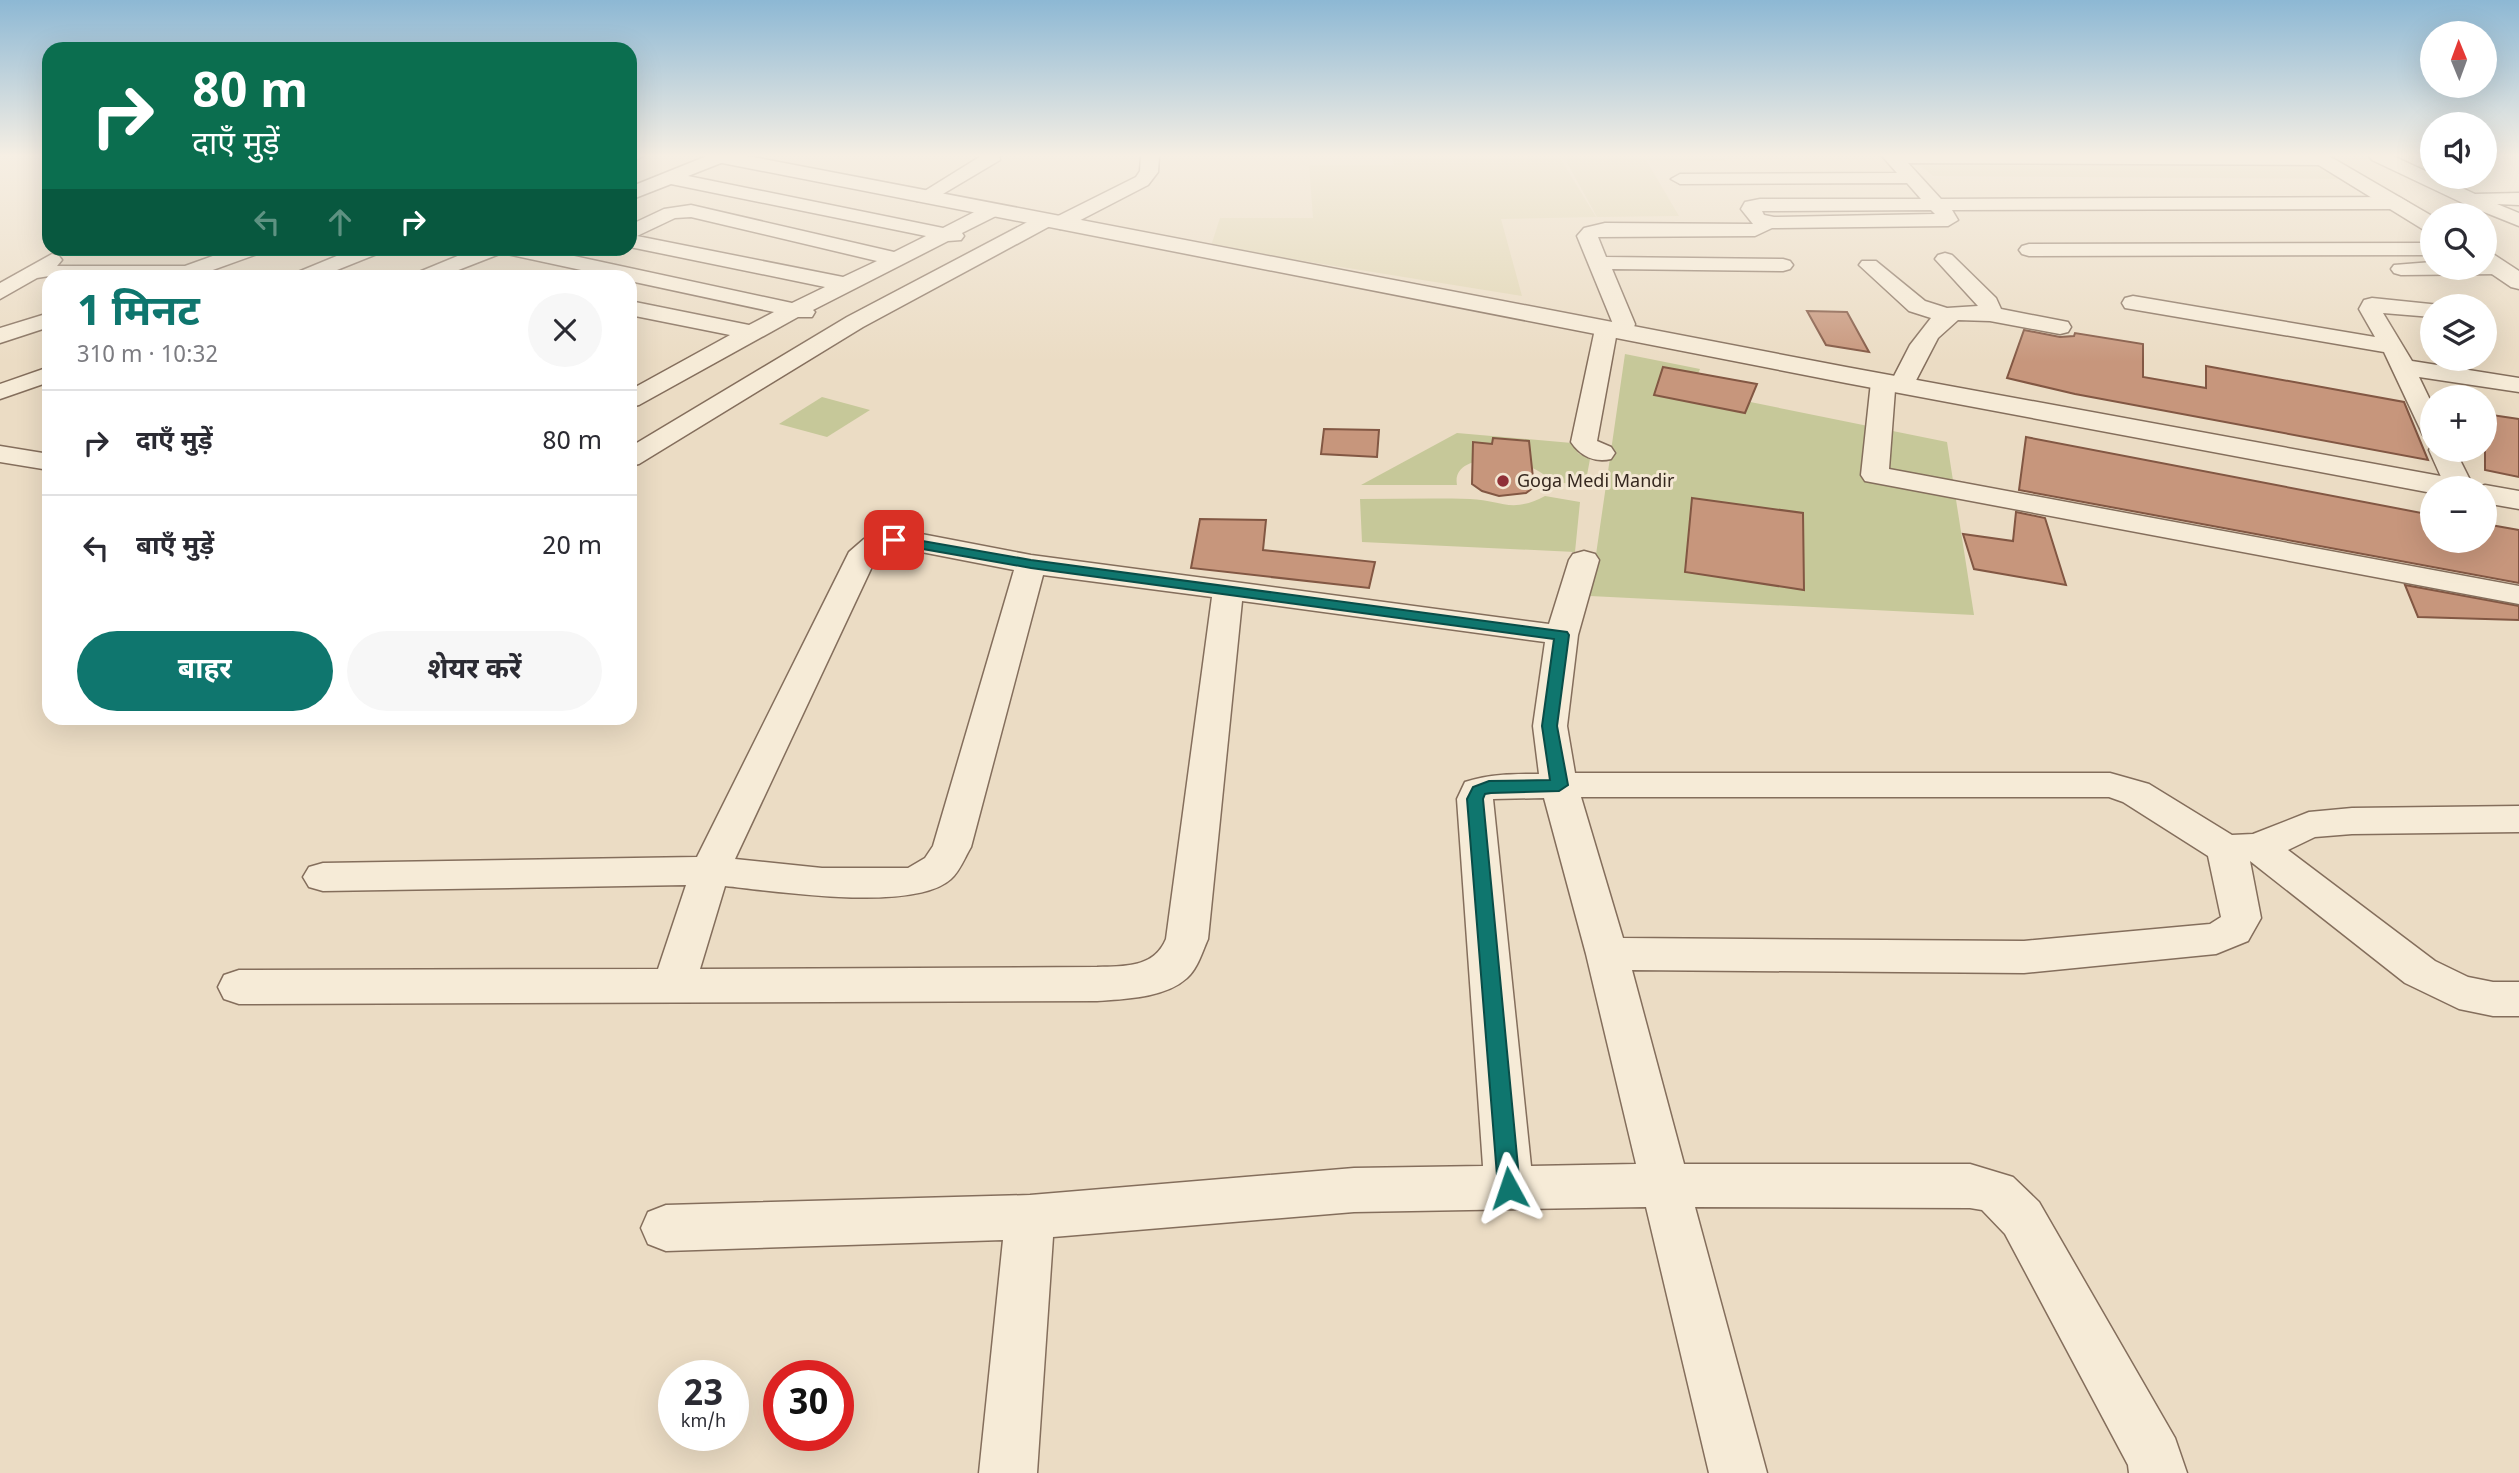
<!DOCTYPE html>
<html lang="hi">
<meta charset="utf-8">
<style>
:root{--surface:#fff;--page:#f7f7f7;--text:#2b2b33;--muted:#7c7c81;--line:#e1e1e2;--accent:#0f766e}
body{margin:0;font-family:Georgia,"Noto Sans Devanagari",serif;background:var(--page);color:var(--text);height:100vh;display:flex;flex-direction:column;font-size:26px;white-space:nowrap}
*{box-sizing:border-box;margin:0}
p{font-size:23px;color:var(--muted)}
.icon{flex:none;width:38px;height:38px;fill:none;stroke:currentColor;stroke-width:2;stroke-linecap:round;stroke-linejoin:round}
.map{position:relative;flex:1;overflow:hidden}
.drawer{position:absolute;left:42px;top:270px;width:595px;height:455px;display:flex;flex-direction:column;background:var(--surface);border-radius:21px;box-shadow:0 7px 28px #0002}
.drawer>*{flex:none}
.guide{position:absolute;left:42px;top:42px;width:595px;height:214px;border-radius:21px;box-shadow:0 7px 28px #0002;background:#0b6e4f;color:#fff;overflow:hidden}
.needle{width:46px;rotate:359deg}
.tools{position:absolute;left:2420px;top:21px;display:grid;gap:14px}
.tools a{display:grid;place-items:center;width:77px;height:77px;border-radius:50%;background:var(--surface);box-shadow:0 7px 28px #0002;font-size:35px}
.speed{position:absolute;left:658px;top:1360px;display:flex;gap:14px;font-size:35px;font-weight:700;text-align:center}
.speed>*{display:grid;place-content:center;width:91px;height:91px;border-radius:50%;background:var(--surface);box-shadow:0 7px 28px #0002;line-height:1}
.speed small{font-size:18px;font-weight:400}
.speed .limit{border:10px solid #d22;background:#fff;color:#111}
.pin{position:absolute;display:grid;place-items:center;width:60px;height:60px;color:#fff;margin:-30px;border-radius:14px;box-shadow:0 4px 10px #0006}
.me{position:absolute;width:77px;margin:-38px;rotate:355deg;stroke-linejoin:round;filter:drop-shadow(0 0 5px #0008)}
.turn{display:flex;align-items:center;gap:24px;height:147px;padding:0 35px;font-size:32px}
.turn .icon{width:91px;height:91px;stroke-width:2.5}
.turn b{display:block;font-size:49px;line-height:60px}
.lanes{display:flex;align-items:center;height:66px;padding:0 35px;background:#0003;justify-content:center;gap:35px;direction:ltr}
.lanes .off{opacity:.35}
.round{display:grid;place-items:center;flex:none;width:74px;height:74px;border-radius:37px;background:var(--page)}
.summary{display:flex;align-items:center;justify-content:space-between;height:119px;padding:0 35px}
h1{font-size:42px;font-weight:700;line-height:52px;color:var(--accent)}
.action{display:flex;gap:14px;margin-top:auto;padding:14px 35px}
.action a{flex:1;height:80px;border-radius:42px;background:var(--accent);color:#fff;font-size:28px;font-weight:700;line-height:80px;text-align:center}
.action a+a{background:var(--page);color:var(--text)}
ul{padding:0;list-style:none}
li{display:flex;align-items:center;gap:21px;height:105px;padding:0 35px;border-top:2px solid var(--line)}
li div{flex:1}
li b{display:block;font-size:26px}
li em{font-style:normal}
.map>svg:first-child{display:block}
</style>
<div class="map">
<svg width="2519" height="1473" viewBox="0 0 2519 1473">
<rect width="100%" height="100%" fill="#ebdcc4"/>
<!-- farmland -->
<g fill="#e0d5b2">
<polygon points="1392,156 1559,156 1596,217 1501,219 1522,296 1211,246 1220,218 1313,218 1309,165 1394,165"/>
<polygon points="1561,156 1722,156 1726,161 1646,160 1679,216 1597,217 1566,161"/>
<polygon points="1909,156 2309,156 2348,179 1933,176"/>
</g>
<!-- green -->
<g fill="#c6c899">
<polygon points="1625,354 1700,369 1691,390 1947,442 1974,615 1590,596"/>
<polygon points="822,397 870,410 827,437 779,424"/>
<path d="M1457,433L1572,443L1578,453L1590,459L1585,486L1550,481C1533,456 1450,448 1457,485H1361Z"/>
<path d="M1545,496L1580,502L1575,552L1362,542L1360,499C1397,499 1434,498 1470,499C1501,500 1511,514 1545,496Z"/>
</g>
<!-- building -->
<g fill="#c7967c" stroke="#825743" stroke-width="2">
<polygon points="1807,311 1847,312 1869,352 1826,345"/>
<polygon points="2024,330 2060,337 2074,336 2075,333 2143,344 2143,377 2206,388 2206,366 2404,402 2428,460 2075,394 2007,378"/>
<polygon points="1663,367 1757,384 1745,413 1654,395"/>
<polygon points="2485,414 2519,419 2519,477 2485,470"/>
<polygon points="1324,429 1379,430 1377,457 1321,454"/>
<polygon points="2026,437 2432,515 2432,541 2485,541 2485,524 2519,530 2519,583 2019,490"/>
<polygon points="1493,438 1529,441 1534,487 1526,493 1499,496 1482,491 1472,484 1473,442 1492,444"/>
<polygon points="1692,498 1803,513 1804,590 1685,572"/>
<polygon points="2016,512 2045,518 2066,585 1974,569 1963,534 2013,541"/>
<polygon points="1200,519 1266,520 1263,550 1375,562 1369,588 1191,568"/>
<polygon points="2405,585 2519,606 2519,620 2418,617"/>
</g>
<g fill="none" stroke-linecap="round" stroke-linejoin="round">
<defs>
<g id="minor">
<polygon points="630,156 643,156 630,163"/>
<path d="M707,156L729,157L726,161L688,176L943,228L986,206L993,204L1003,210L1000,214L962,233L964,236L961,240L948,241L813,310L815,312L812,317H798L639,405L630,407V390L730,335L630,315V301L749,325L774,312L630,281V276H609L502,253L443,276H415L419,272L477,248H537L792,303L825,287L630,247V225L664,209L691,205L894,252L926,236L671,184L630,200V187ZM691,217L877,261L843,277L637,236L675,218Z"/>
<polygon points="981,156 999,156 1000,160 931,201 917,201 915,197"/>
<polygon points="1141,156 1159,156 1158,172 1148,185 1067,227 1060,229 1052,225 863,327 639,464 630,466 630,447 847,317 1039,216 1046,214 1054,218 1136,177 1140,171"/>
<path d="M1882,156H2327L2330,160L2321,165L1908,163L1941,199L2399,197L2409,203L2399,209L1952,210L1958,220L1948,226L1772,228L1755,236L1598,237L1606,257L1783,259L1790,261L1793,265L1790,269L1783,271L1612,269L1635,324L1631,337H1616L1597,441L1611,447L1615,453L1611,459C1595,463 1580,456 1571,442L1595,329L1598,324H1613L1577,236L1584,228L1605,223L1753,224L1741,209L1745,202L1760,199H1921L1907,183L1680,184L1671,179L1680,174L1897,173ZM1931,210L1935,214L1774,217L1764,215L1762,211Z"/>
<polygon points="2369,156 2393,156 2475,194 2519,193 2519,205 2497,204 2519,213 2519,226 2469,206 2372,160"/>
<polygon points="2432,243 2432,255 2029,256 2022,254 2019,250 2022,246 2029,244"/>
<polygon points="235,248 266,248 263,252 196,276 49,276 37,278 0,299 0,283 52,254 59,256 62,260 57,266 185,266"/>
<polygon points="356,248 385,248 382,252 322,276 294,276 298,272"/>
<polygon points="1945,253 1952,255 1996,298 2001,309 2068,322 2071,327 2068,332 2060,334 1990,321 1958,320 1938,338 1911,390 1895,390 1889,469 2519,586 2519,604 1865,481 1861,475 1871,382 1874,377 1883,375 1893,378 1910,345 1931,318 1909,311 1859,265 1862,261 1876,261 1925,301 1947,308 1978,306 1935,259 1938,255"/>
<polygon points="2432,262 2432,268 2485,268 2485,262 2506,264 2509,268 2506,272 2499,274 2401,275 2394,273 2391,269 2394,265"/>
<polygon points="2133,296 2375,337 2359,309 2364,300 2372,298 2440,305 2432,306 2432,317 2383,313 2412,361 2519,378 2519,392 2419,377 2432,404 2432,438 2423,435 2384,352 2125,308 2122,303 2125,298"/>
<polygon points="49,313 49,327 0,343 0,328"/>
<polygon points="49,367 49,382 0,399 0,384"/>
<polygon points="2432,445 2432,450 2455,450 2474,488 2446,488 2429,450"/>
<polygon points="0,446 49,454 49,470 0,462"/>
<path d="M892,532H911L1031,555L1549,624L1569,560L1573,554L1584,551L1595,554L1599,560L1578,635L1567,726L1575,773H2110L2149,784L2232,835L2253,834L2309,812L2352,808L2519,806V832L2352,834L2315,837L2288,850L2435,961L2468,977L2493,982H2519V1016H2493L2459,1009L2405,983L2250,861L2261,918L2248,941L2216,954L2024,973L1632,970L1684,1164H1970L2013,1177L2039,1202L2175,1438L2187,1473H2129L2128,1465L2005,1234L1982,1210L1970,1208L1695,1207L1767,1473H1709L1646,1207L1354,1212L1053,1237L1037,1473H979L1003,1240L666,1251L648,1244L641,1228L648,1212L666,1205L1030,1195L1354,1168L1483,1166L1457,799L1465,782C1490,774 1513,774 1539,774L1533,726L1545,642L1242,601L1208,939C1202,952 1198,968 1187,978C1165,998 1125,999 1097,1001L239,1004L224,999L218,987L224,975L239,970L658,969L686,885L323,891L309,887L303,877L309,867L323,863L697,857L849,552L864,539ZM888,550H911L1014,570L933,846L925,858L908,868H822L735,859L877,556ZM1043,575L1212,597L1166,939C1154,968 1125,966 1097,967L700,969L725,886C775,891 914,913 951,879C960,871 965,857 971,847ZM1581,797H2109L2123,802L2208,856L2221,917L2210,924L2024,941L1623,938ZM1544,798L1586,954L1636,1164L1531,1166L1493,799Z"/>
</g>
<g id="tertiary">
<polygon points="707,156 748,156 1846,367 2457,479 2468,482 2472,488 2432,488 2432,493 1846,383 717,162"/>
<polygon points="2304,156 2329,156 2432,216 2432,231 2424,230"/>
<polygon points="2485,252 2493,254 2519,271 2519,289 2511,287 2483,268 2485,268"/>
<polygon points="2485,485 2519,491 2519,509 2485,503 2485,488 2474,488"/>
</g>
</defs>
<!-- minor casing -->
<use href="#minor" stroke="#846e5c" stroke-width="3"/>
<!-- tertiary casing -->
<use href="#tertiary" stroke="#846e5c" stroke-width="3"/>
<!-- minor -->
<use href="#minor" fill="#f6ebd7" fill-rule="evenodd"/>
<!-- tertiary -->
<use href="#tertiary" fill="#f6ebd7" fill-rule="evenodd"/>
</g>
<!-- sky -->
<linearGradient id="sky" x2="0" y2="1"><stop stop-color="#8db8d4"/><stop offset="0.43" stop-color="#f6efe4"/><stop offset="1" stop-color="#f6efe4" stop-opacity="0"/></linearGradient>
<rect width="2519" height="362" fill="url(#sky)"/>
<!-- route -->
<polygon fill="#0f766e" stroke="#0a4d48" stroke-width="2" points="894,536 1031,560 1567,632 1569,635 1557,726 1568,785 1559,791 1491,793 1485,794 1483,799 1520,1188 1517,1195 1509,1198 1501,1195 1498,1188 1467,799 1473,787 1489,781 1550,780 1542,726 1554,639 1031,568 889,543 887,540"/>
<!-- markers -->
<circle fill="#8f3037" stroke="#f3e7d3" stroke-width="2.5" cx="1503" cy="481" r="7"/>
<g text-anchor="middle" stroke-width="6" stroke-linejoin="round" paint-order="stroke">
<!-- far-poi labels -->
<g font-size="18" fill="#35281f" stroke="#f3e7d3" text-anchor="start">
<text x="1517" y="487">Goga Medi Mandir</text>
</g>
</g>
</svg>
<div class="tools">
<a><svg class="needle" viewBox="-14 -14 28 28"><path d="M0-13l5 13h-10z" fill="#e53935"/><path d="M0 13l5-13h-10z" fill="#7c7c81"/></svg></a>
<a><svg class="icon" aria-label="sound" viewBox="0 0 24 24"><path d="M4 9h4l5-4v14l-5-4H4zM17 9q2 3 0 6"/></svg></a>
<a><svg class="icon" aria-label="search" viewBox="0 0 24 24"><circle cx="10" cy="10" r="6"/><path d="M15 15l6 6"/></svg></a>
<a><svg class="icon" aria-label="layers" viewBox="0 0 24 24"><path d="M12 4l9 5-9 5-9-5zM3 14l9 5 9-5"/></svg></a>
<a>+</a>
<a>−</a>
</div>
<div class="speed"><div>23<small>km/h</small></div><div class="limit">30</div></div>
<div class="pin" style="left:894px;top:540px;background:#d93025"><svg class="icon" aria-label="arrive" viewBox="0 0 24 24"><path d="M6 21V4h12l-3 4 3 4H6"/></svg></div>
<svg class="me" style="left:1509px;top:1188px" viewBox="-20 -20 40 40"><path d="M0-17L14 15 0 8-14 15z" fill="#0f766e" stroke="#fff" stroke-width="4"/></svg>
<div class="guide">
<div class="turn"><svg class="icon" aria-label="right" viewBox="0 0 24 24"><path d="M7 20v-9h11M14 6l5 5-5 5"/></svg><div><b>80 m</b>दाएँ मुड़ें</div></div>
<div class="lanes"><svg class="icon off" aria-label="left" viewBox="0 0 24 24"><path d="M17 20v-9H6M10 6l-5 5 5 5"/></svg><svg class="icon off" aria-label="ahead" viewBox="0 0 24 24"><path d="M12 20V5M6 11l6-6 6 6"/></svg><svg class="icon" aria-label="right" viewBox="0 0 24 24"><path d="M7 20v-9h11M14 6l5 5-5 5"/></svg></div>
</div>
<section class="drawer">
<div class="summary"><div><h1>1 मिनट</h1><p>310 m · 10:32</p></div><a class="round"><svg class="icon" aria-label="close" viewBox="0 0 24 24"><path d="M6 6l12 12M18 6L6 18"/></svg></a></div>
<ul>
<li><svg class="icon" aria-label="right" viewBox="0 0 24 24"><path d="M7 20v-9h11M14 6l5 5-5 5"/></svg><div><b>दाएँ मुड़ें</b></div><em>80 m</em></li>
<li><svg class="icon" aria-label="left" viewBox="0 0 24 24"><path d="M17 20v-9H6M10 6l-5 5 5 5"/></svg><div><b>बाएँ मुड़ें</b></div><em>20 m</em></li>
</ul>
<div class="action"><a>बाहर</a><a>शेयर करें</a></div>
</section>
</div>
